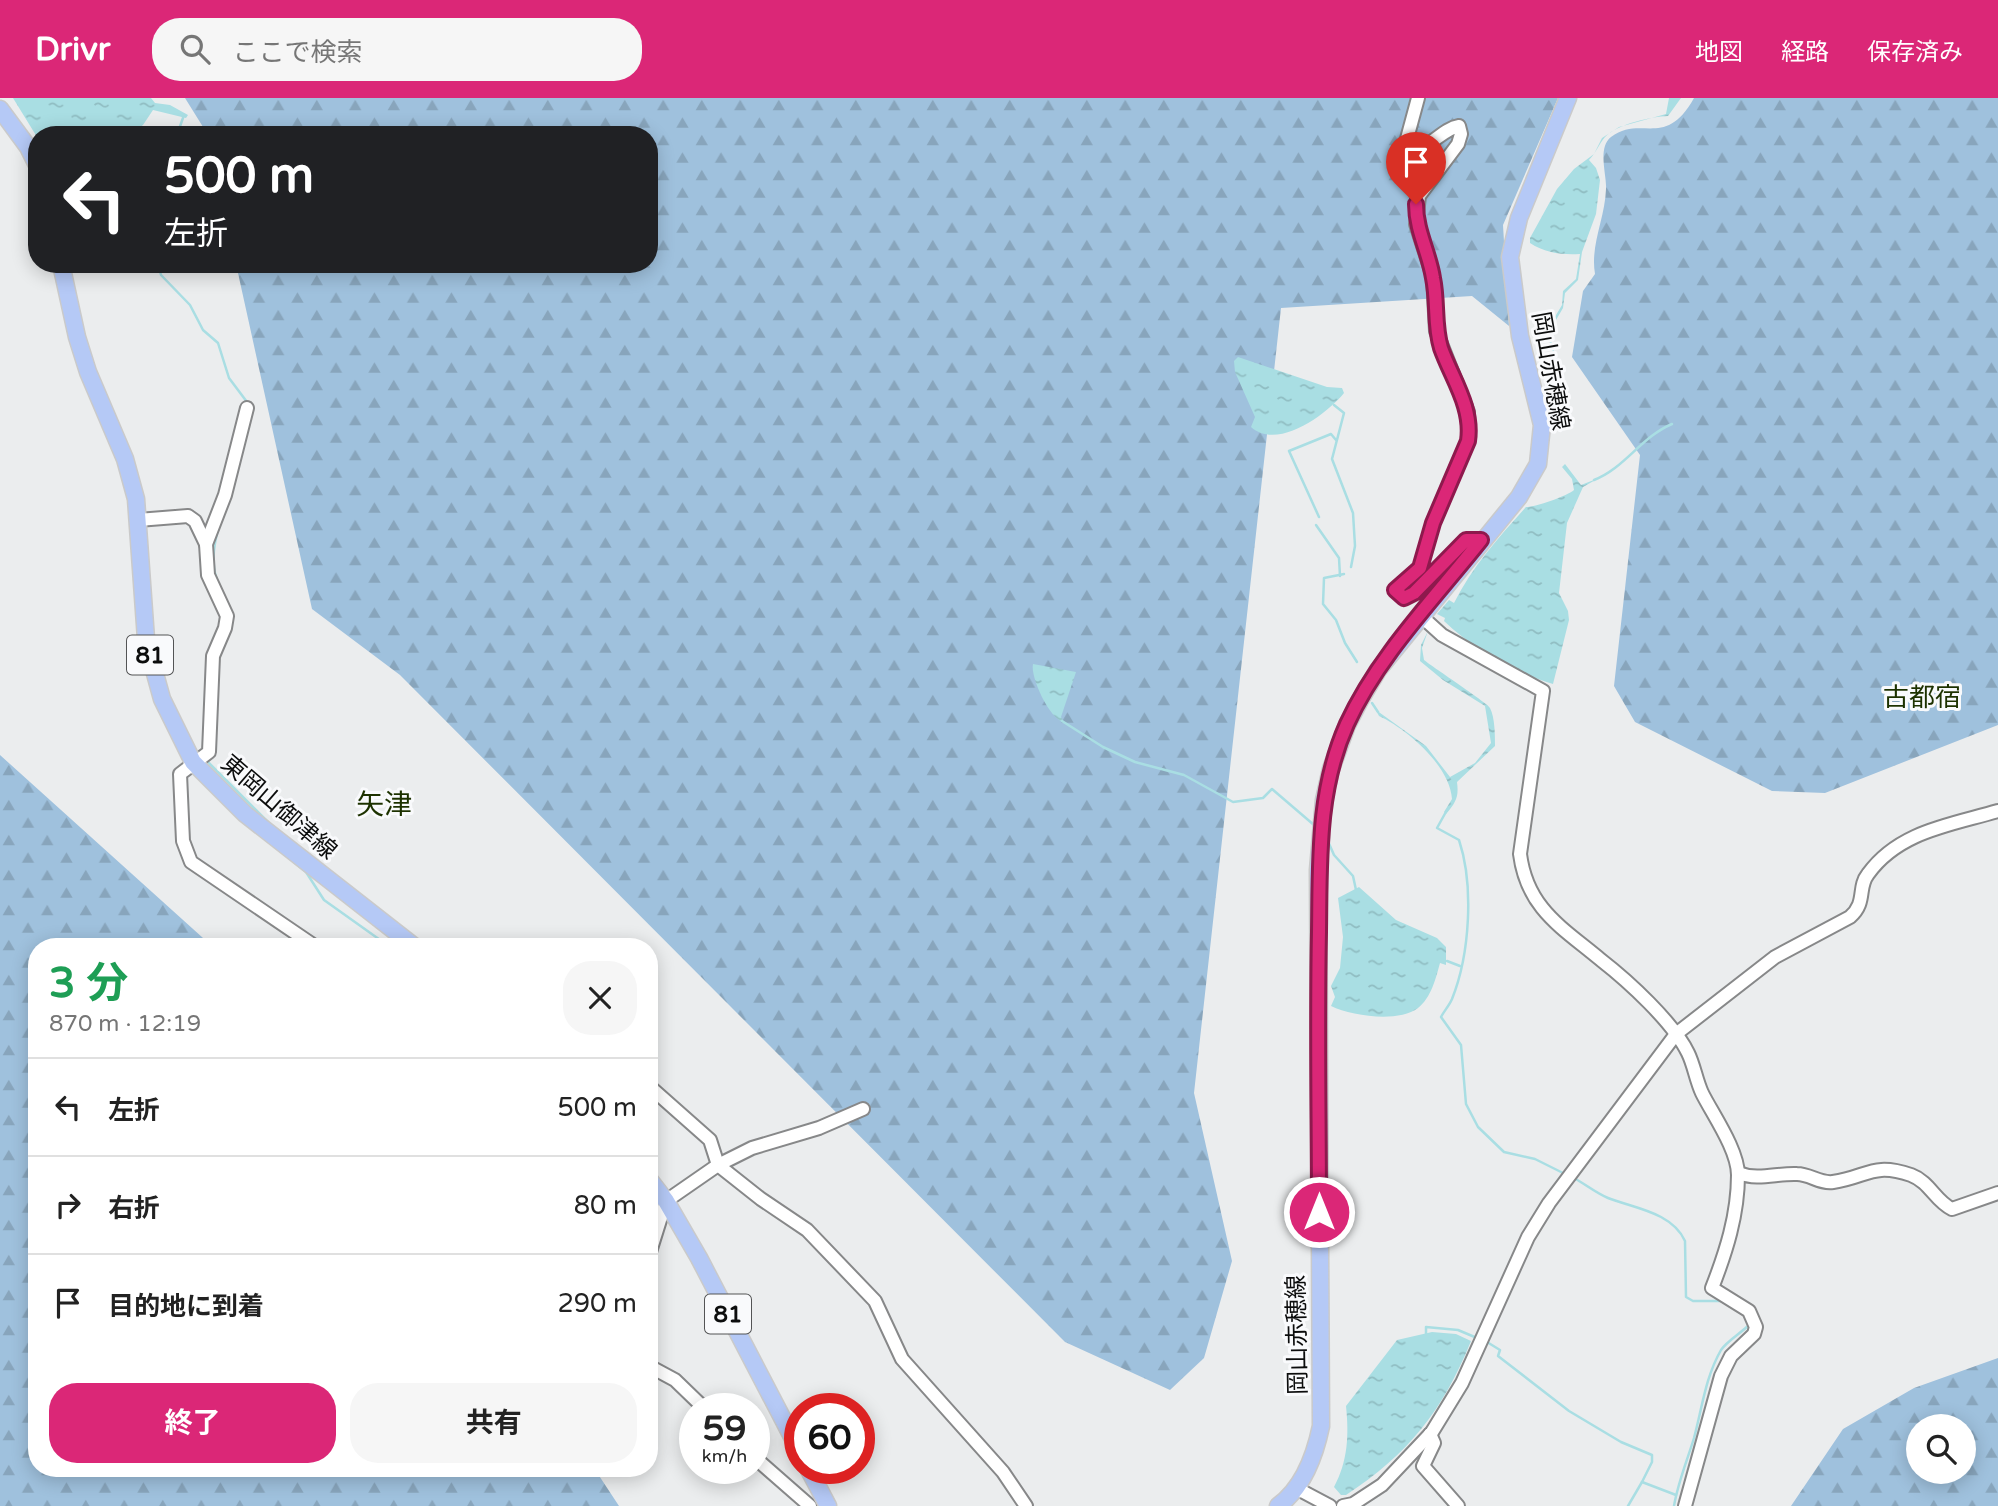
<!DOCTYPE html>
<html lang="ja">
<meta charset="utf-8">
<style>
:root{--surface:#fff;--page:#f6f6f6;--text:#222;--muted:#767676;--line:#e0e0e0;--accent:#db2777}
body{margin:0;font-family:"Varela Round","Noto Sans JP",sans-serif;background:var(--page);color:var(--text);height:100vh;display:flex;flex-direction:column;font-size:26px;white-space:nowrap}
*{box-sizing:border-box;margin:0}
p{font-size:23px;color:var(--muted)}
.icon{flex:none;width:38px;height:38px;fill:none;stroke:currentColor;stroke-width:2;stroke-linecap:round;stroke-linejoin:round}
.map{position:relative;flex:1;overflow:hidden}
.panel{position:absolute;left:28px;top:840px;width:630px;height:539px;display:flex;flex-direction:column;background:var(--surface);border-radius:28px;box-shadow:0 4px 18px #0003}
.panel>*{flex:none}
.top-card{position:absolute;left:28px;top:28px;width:630px;height:147px;border-radius:28px;box-shadow:0 4px 18px #0003;background:#202124;color:#fff;overflow:hidden}
.buttons{position:absolute;left:1906px;top:1316px;display:grid;gap:14px}
.buttons a{display:grid;place-items:center;width:70px;height:70px;border-radius:50%;background:var(--surface);box-shadow:0 4px 18px #0003;font-size:35px}
.speed{position:absolute;left:679px;top:1295px;display:flex;gap:14px;font-size:35px;font-weight:700;text-align:center}
.speed>*{display:grid;place-content:center;width:91px;height:91px;border-radius:50%;background:var(--surface);box-shadow:0 4px 18px #0003;line-height:1}
.speed small{font-size:18px;font-weight:400}
.speed .limit{border:10px solid #d22;background:#fff;color:#111}
.pin{position:absolute;display:grid;place-items:center;width:60px;height:60px;color:#fff;margin:-72px -30px;border-radius:50% 50% 50% 0;rotate:-45deg;box-shadow:0 0 7px #0007}
.pin .icon{rotate:45deg}
.me{position:absolute;width:77px;margin:-38px;rotate:0deg;stroke-linejoin:round;filter:drop-shadow(0 0 5px #0008)}
.turn{display:flex;align-items:center;gap:24px;height:147px;padding:0 21px;font-size:32px}
.turn .icon{width:91px;height:91px;stroke-width:2.5}
.turn b{display:block;font-size:49px;line-height:60px}
.round{display:grid;place-items:center;flex:none;width:74px;height:74px;border-radius:28px;background:var(--page)}
.headline{display:flex;align-items:center;justify-content:space-between;height:119px;padding:0 21px}
h1{font-size:42px;font-weight:700;line-height:52px;color:#1e9e55}
.button{display:flex;gap:14px;margin-top:auto;padding:14px 21px}
.button a{flex:1;height:80px;border-radius:28px;background:var(--accent);color:#fff;font-size:28px;font-weight:700;line-height:80px;text-align:center}
.button a+a{background:var(--page);color:var(--text)}
ul{padding:0;list-style:none}
li{display:flex;align-items:center;gap:21px;height:98px;padding:0 21px;border-top:2px solid var(--line)}
li div{flex:1}
li b{display:block;font-size:26px}
li em{font-style:normal}
header{display:flex;align-items:center;gap:42px;box-sizing:border-box;height:98px;padding:0 35px;background:var(--accent);color:#fff}
header strong{font-size:33px}
nav{display:flex;gap:38px;margin-inline-start:auto;font-size:24px}
.search{width:490px;height:63px;background:var(--page);display:flex;align-items:center;gap:18px;box-sizing:border-box;padding:0 24px;border-radius:28px;color:var(--muted);font-size:26px}
.map>svg:first-child{display:block}
</style>
<header>
<strong>Drivr</strong>
<div class="search"><svg class="icon" aria-label="search" viewBox="0 0 24 24"><circle cx="10" cy="10" r="6"/><path d="M15 15l6 6"/></svg>ここで検索</div>
<nav><a>地図</a><a>経路</a><a>保存済み</a></nav>
</header>
<div class="map">
<svg width="1998" height="1408" viewBox="0 0 1998 1408">
<defs>
<pattern id="forest-firs" width="22" height="20" patternUnits="userSpaceOnUse" patternTransform="scale(1.75)"><rect width="22" height="20" fill="#9fc1dd"/><path d="M5 1l3.5 6h-7zM16 11l3.5 6h-7z" fill="#88a5bc"/></pattern>
<pattern id="water-ripples" width="26" height="14" patternUnits="userSpaceOnUse" patternTransform="scale(1.75)"><rect width="26" height="14" fill="#a9dee3"/><path d="M2 4q2-2 4 0t4 0M15 11q2-2 4 0t4 0" fill="none" stroke="#90bdc2"/></pattern>
</defs>
<rect width="100%" height="100%" fill="#ebedee"/>
<!-- forest -->
<g fill="url(#forest-firs)" fill-rule="evenodd">
<polygon points="185,0 1558,0 1503,127 1509,228 1472,198 1281,210 1194,995 1232,1163 1204,1260 1170,1292 1065,1244 400,577 312,511 236,166 649,166 649,37 208,37"/>
<path d="M1694,0H1998V627L1825,695L1772,693L1635,624L1614,588L1640,357L1572,259L1583,193L1595,176C1590,147 1605,121 1606,91C1607,77 1597,50 1611,39C1641,16 1665,52 1694,0Z"/>
<polygon points="0,657 213,849 37,849 37,1370 594,1370 619,1408 0,1408"/>
<path d="M1998,1260V1408H1791L1843,1331L1914,1290ZM1918,1328H1964V1374H1918Z"/>
</g>
<!-- water -->
<g fill="url(#water-ripples)">
<polygon points="13,0 151,0 155,5 170,7 188,17 186,20 153,12 143,27 130,37 37,39"/>
<path d="M1669,0H1681L1668,18C1651,19 1619,25 1605,39C1599,46 1596,55 1589,62L1596,70L1600,82L1596,116L1582,154L1578,182L1565,195L1563,210L1549,234C1557,261 1562,294 1564,323H1561L1551,270L1553,254L1546,234L1562,207L1563,193L1576,181L1580,156C1562,157 1545,155 1530,145V140L1557,91L1574,71L1594,56L1602,40L1619,29L1666,16Z"/>
<path d="M1238,259L1327,289L1342,290L1344,295C1327,316 1278,353 1251,329L1255,319L1235,274L1234,263Z"/>
<path d="M1565,366L1581,387L1599,380L1583,389L1567,425L1559,495L1568,513L1569,522L1553,586C1516,575 1472,550 1444,523L1445,520L1437,516L1449,502L1454,505C1472,469 1499,439 1526,409C1536,409 1567,398 1574,392L1572,381L1562,369Z"/>
<path d="M1428,533L1422,550L1424,562C1434,570 1489,606 1490,610C1495,620 1495,637 1495,648L1457,684C1459,699 1456,704 1446,716L1444,714L1452,701C1450,668 1407,631 1379,618L1376,612L1426,648L1450,679L1475,665L1491,645L1485,608L1443,582L1420,563L1421,547Z"/>
<path d="M1033,566L1076,574L1061,619L1064,624C1050,622 1030,579 1033,566Z"/>
<path d="M1359,789L1396,822L1437,840L1446,849V867L1440,865C1436,880 1431,900 1418,910C1398,925 1352,918 1331,908L1335,899L1331,888L1340,870L1343,839L1338,800Z"/>
<path d="M1432,1234L1456,1236L1471,1243C1443,1312 1409,1356 1346,1397H1341L1334,1389C1348,1363 1349,1337 1346,1308L1397,1242Z"/>
</g>
<g fill="none" stroke-linecap="round" stroke-linejoin="round">
<!-- stream -->
<g stroke="#a9dee3" stroke-width="2.5">
<polyline points="177,37 184,17"/>
<polyline points="158,166 161,177 190,207 203,232 218,245 229,280 247,304"/>
<polyline points="1334,307 1344,315 1332,361 1353,415 1355,448 1351,469"/>
<polyline points="239,366 250,321"/>
<path d="M1594,382C1625,370 1641,339 1672,326"/>
<polyline points="1319,419 1289,353 1331,336 1336,342"/>
<path d="M220,425C215,441 211,458 215,475C221,500 240,515 226,542"/>
<polyline points="1316,427 1339,460 1340,478"/>
<polyline points="1344,476 1324,480 1323,506 1336,522 1345,545 1357,564"/>
<polyline points="1372,605 1378,614"/>
<polyline points="1062,623 1103,649 1135,664 1184,677 1233,704 1263,700 1272,691 1314,727"/>
<polyline points="209,661 207,663 269,725"/>
<path d="M1447,712L1437,730L1459,742C1474,787 1470,856 1452,901C1449,908 1444,913 1441,919L1461,947L1466,1006L1478,1029L1504,1054L1535,1061L1565,1076"/>
<polyline points="1327,741 1334,757 1353,778 1356,792"/>
<polyline points="273,747 306,774 324,802 390,849"/>
<polyline points="1447,863 1460,868"/>
<path d="M1574,1080C1585,1086 1596,1095 1608,1100C1633,1110 1672,1114 1685,1143L1686,1199L1693,1203H1722"/>
<polyline points="1426,1236 1426,1229 1458,1232 1477,1240"/>
<polyline points="1487,1244 1500,1252 1498,1258 1569,1313 1621,1344 1652,1357 1652,1364 1642,1384 1676,1397"/>
<polyline points="1628,1408 1642,1384"/>
<path d="M1674,1408C1678,1384 1687,1363 1694,1340C1702,1311 1705,1280 1721,1252C1727,1243 1741,1235 1749,1227"/>
</g>
<defs>
<g id="minor">
<path d="M1418,0L1405,48L1407,53C1428,54 1441,31 1459,28L1461,36L1458,46L1419,98L1416,126L1433,179L1436,233L1468,314V343L1433,425L1420,470L1412,479L1395,492L1404,500L1414,495L1466,442H1481"/>
<polyline points="247,310 225,397 206,446 208,477 227,518 225,530 213,558 209,654 180,676 183,743 191,764 316,849"/>
<polyline points="138,422 188,418 195,423 206,446"/>
<path d="M1421,518L1442,537L1543,593L1520,756C1527,811 1563,830 1601,862C1628,883 1673,924 1688,955C1694,967 1696,982 1702,995C1713,1017 1738,1052 1738,1077C1738,1117 1726,1154 1712,1190L1749,1213L1756,1229L1754,1236L1731,1258L1721,1278L1685,1408"/>
<polyline points="649,988 710,1042 718,1067 761,1101 807,1132 875,1203 902,1261 1003,1374 1026,1408"/>
<path d="M1738,1075C1759,1083 1776,1075 1797,1076C1810,1076 1820,1086 1833,1084C1868,1079 1872,1064 1911,1077C1930,1084 1935,1103 1952,1111L1998,1095"/>
<polyline points="649,1157 666,1103 718,1067 752,1050 819,1030 863,1011"/>
<polyline points="649,1268 675,1282 705,1311"/>
<polyline points="1430,1336 1434,1345 1423,1368 1458,1408"/>
<polyline points="754,1359 810,1408"/>
<polyline points="1296,1390 1330,1408"/>
<path d="M1343,1408L1353,1406L1382,1387L1432,1334L1462,1285L1528,1139L1549,1105L1676,936L1775,859L1850,819C1867,804 1857,790 1868,776C1899,733 1951,727 1998,713"/>
</g>
<g id="major">
<polyline points="0,11 28,49 37,67"/>
<polyline points="61,166 77,239 88,274 125,361 136,401 146,541 154,572 162,601 193,664 245,716 415,849"/>
<polyline points="649,1081 666,1103 699,1160 800,1354"/>
<polyline points="808,1370 828,1408"/>
<path d="M1278,1408C1303,1390 1315,1357 1321,1328L1318,772L1324,702L1331,671L1347,627L1360,602L1378,572L1519,399L1538,366L1542,327L1520,238L1510,159L1519,120L1568,0"/>
</g>
</defs>
<!-- minor casing -->
<use href="#minor" stroke="#878889" stroke-width="16"/>
<!-- major casing -->
<use href="#major" stroke="#cacaca" stroke-width="19"/>
<!-- minor -->
<use href="#minor" stroke="#fff" stroke-width="12"/>
<!-- major -->
<use href="#major" stroke="#b5c9f6" stroke-width="16"/>
</g>
<g fill="none" stroke-linecap="round" stroke-linejoin="round">
<defs>
<path id="route" d="M1319,1114C1319,1021 1317,927 1319,834C1320,763 1317,693 1347,626C1378,558 1435,500 1481,442H1466L1414,495L1404,500L1395,492L1420,470L1433,425L1468,343C1473,309 1452,281 1441,250C1434,227 1438,204 1433,180C1429,154 1416,133 1416,106"/>
</defs>
<!-- route casing -->
<use href="#route" stroke="#8e194d" stroke-width="18"/>
<!-- route -->
<use href="#route" stroke="#db2777" stroke-width="12"/>
</g>
<g text-anchor="middle" stroke-width="6" stroke-linejoin="round" paint-order="stroke">
<!-- shield labels -->
<g fill="#f9fafc" stroke="#535455" stroke-width="2">
<rect x="127" y="537.5" width="46" height="39" rx="5"/>
<rect x="705" y="1196.5" width="46" height="39" rx="5"/>
</g>
<g font-size="23" font-weight="bold" fill="#0c0d0d">
<text x="150" y="565">81</text>
<text x="728" y="1224">81</text>
</g>
<!-- street labels -->
<g font-size="24" fill="#0c0d0d" stroke="#f9fafc">
<text transform="translate(1551 273) rotate(80)" y="8">岡山赤穂線</text>
<text transform="translate(279 709) rotate(41)" y="8">東岡山御津線</text>
<text transform="translate(1297 1237) rotate(-91)" y="8">岡山赤穂線</text>
</g>
<!-- neighbourhood labels -->
<g font-size="26" fill="#1d3200" stroke="#f9fafc">
<text x="1922" y="608">古都宿</text>
</g>
<!-- quarter labels -->
<g font-size="28" fill="#1d3200" stroke="#f9fafc">
<text x="384" y="716">矢津</text>
</g>
</g>
</svg>
<div class="buttons">
<a><svg class="icon" aria-label="search" viewBox="0 0 24 24"><circle cx="10" cy="10" r="6"/><path d="M15 15l6 6"/></svg></a>
</div>
<div class="speed"><div>59<small>km/h</small></div><div class="limit">60</div></div>
<div class="pin" style="left:1416px;top:106px;background:#d93025"><svg class="icon" aria-label="arrive" viewBox="0 0 24 24"><path d="M6 21V4h12l-3 4 3 4H6"/></svg></div>
<svg class="me" style="left:1319px;top:1114px" viewBox="-20 -20 40 40"><circle r="17" fill="#db2777" stroke="#fff" stroke-width="3"/><path d="M0-11L8 9 0 5-8 9z" fill="#fff"/></svg>
<div class="top-card">
<div class="turn"><svg class="icon" aria-label="left" viewBox="0 0 24 24"><path d="M17 20v-9H6M10 6l-5 5 5 5"/></svg><div><b>500 m</b>左折</div></div>
</div>
<section class="panel">
<div class="headline"><div><h1>3 分</h1><p>870 m · 12:19</p></div><a class="round"><svg class="icon" aria-label="close" viewBox="0 0 24 24"><path d="M6 6l12 12M18 6L6 18"/></svg></a></div>
<ul>
<li><svg class="icon" aria-label="left" viewBox="0 0 24 24"><path d="M17 20v-9H6M10 6l-5 5 5 5"/></svg><div><b>左折</b></div><em>500 m</em></li>
<li><svg class="icon" aria-label="right" viewBox="0 0 24 24"><path d="M7 20v-9h11M14 6l5 5-5 5"/></svg><div><b>右折</b></div><em>80 m</em></li>
<li><svg class="icon" aria-label="arrive" viewBox="0 0 24 24"><path d="M6 21V4h12l-3 4 3 4H6"/></svg><div><b>目的地に到着</b></div><em>290 m</em></li>
</ul>
<div class="button"><a>終了</a><a>共有</a></div>
</section>
</div>
